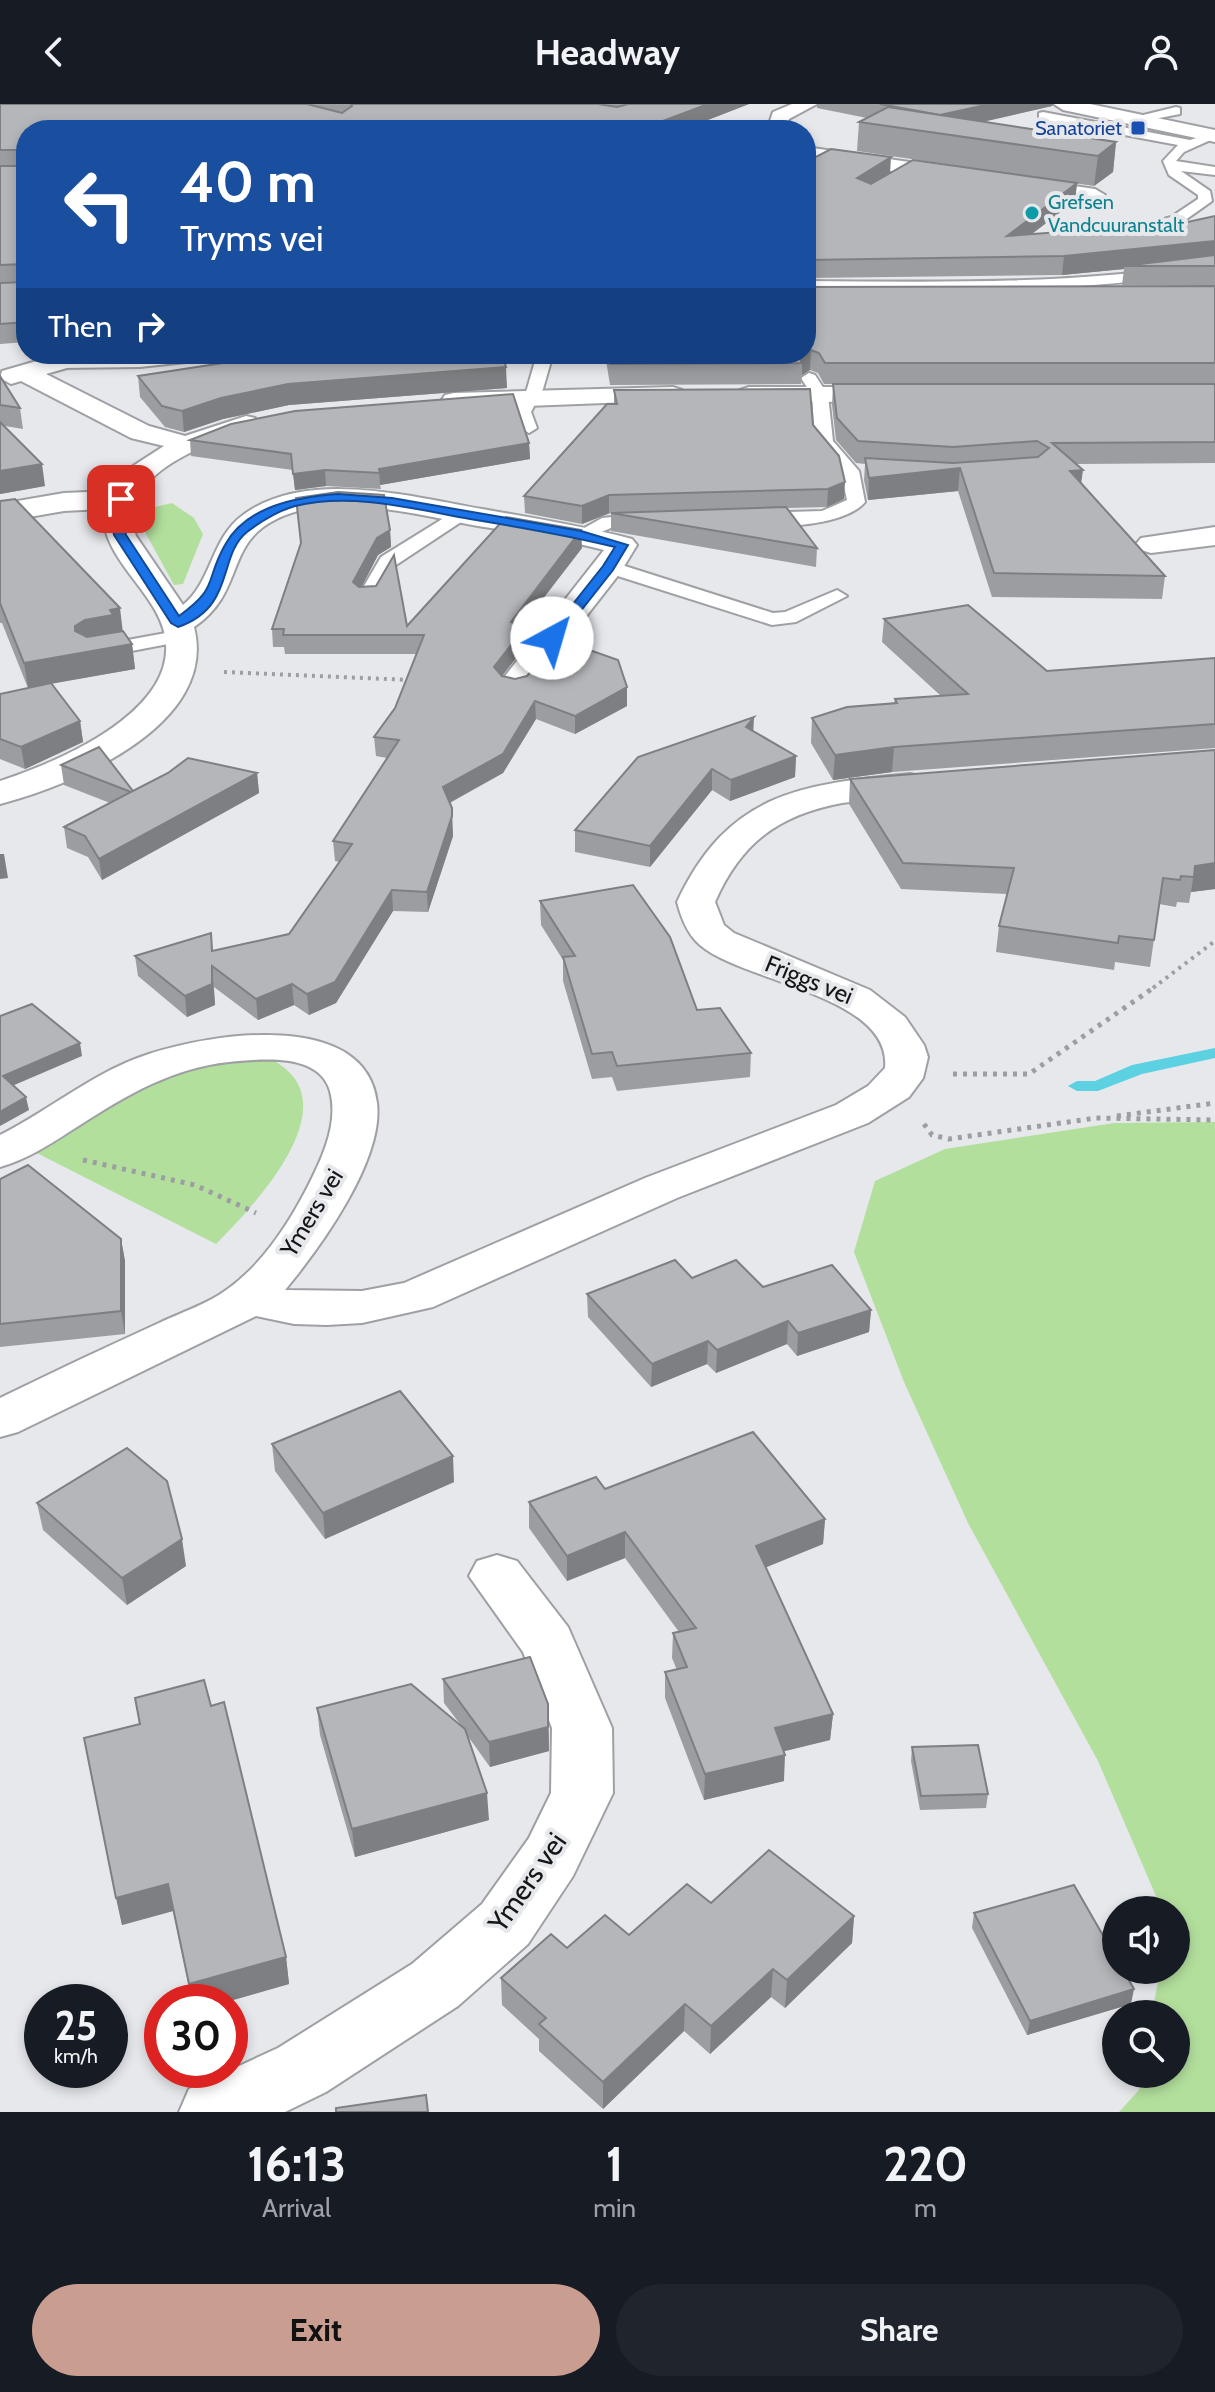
<!DOCTYPE html>
<style>
:root{--surface:#171b24;--page:#20242c;--text:#f1f3f6;--muted:#9ea1a6;--accent:#ca9d91}
body{margin:0;font-family:Cabin,sans-serif;background:var(--page);color:var(--text);height:100vh;display:flex;flex-direction:column;font-size:30px;white-space:nowrap}
*{box-sizing:border-box;margin:0}
p{font-size:26px;color:var(--muted)}
.icon{flex:none;width:44px;height:44px;fill:none;stroke:currentColor;stroke-width:2;stroke-linecap:round;stroke-linejoin:round}
.map{position:relative;height:2008px;overflow:hidden}
.sheet{display:flex;flex-direction:column;background:var(--surface);flex:1}
.sheet>*{flex:none}
.hud{position:absolute;left:16px;top:16px;width:800px;height:244px;border-radius:32px;box-shadow:0 4px 12px #0003;background:#1a4fa0;color:#fff;overflow:hidden}
.fabs{position:absolute;left:1102px;top:1792px;display:grid;gap:16px}
.fabs a{display:grid;place-items:center;width:88px;height:88px;border-radius:50%;background:var(--surface);box-shadow:0 4px 12px #0003;font-size:40px}
.speed{position:absolute;left:24px;top:1880px;display:flex;gap:16px;font-size:40px;font-weight:700;text-align:center}
.speed>*{display:grid;place-content:center;width:104px;height:104px;border-radius:50%;background:var(--surface);box-shadow:0 4px 12px #0003;line-height:1}
.speed small{font-size:20px;font-weight:400}
.speed .limit{border:12px solid #d22;background:#fff;color:#111}
.pin{position:absolute;display:grid;place-items:center;width:68px;height:68px;color:#fff;margin:-34px;border-radius:16px;box-shadow:0 4px 12px #0006}
.me{position:absolute;width:88px;margin:-44px;rotate:39deg;stroke-linejoin:round;filter:drop-shadow(0 0 6px #0008)}
.turn{display:flex;align-items:center;gap:28px;height:168px;padding:0 32px;font-size:36px}
.turn .icon{width:104px;height:104px;stroke-width:2.5}
.turn b{display:block;font-size:56px;line-height:68px}
.then{display:flex;align-items:center;height:76px;padding:0 32px;background:#0003;gap:16px;font-size:30px}
.eta{display:flex;justify-content:space-evenly;align-items:center;height:136px;text-align:center}
.eta b{font-size:48px;font-weight:800;line-height:56px}
.cta{display:flex;gap:16px;margin-top:auto;padding:16px 32px}
.cta a{flex:1;height:92px;border-radius:48px;background:var(--accent);color:#111;font-size:32px;font-weight:800;line-height:92px;text-align:center}
.cta a+a{background:var(--page);color:var(--text)}
header{display:flex;justify-content:space-between;align-items:center;height:104px;padding:0 32px;background:var(--surface);font-size:36px;font-weight:800}
.map>svg:first-child{display:block}
</style>
<header><svg class="icon" aria-label="back" viewBox="0 0 24 24"><path d="M15 5l-7 7 7 7"/></svg>Headway<svg class="icon" aria-label="person" viewBox="0 0 24 24"><circle cx="12" cy="8" r="4"/><path d="M4 21q1-7 8-7t8 7"/></svg></header>
<div class="map">
<svg width="1215" height="2008" viewBox="0 0 1215 2008">
<rect width="100%" height="100%" fill="#e6e8ec"/>
<!-- green -->
<g fill="#b3df9d">
<polygon points="172,399 194,414 203,430 183,480 174,481 134,408"/>
<path d="M224,949C240,952 267,951 279,960C348,1004 251,1105 216,1140L21,1041L101,987Z"/>
<polygon points="1215,1018 1215,2008 1119,2008 1139,1986 1142,1970 1176,1970 1176,1910 1152,1910 1160,1866 1176,1866 1176,1806 1162,1806 1098,1657 968,1419 904,1278 854,1148 875,1077 945,1045 1114,1019"/>
</g>
<g fill="none" stroke-linecap="round" stroke-linejoin="round">
<!-- stream -->
<polygon fill="#5bd1e2" fill-rule="evenodd" points="1215,944 1215,954 1142,970 1098,987 1077,987 1068,982 1077,977 1095,977 1132,961"/>
<defs>
<g id="service">
<polygon points="1176,3 1180,4 1180,10 1129,20 1123,16"/>
<polygon points="1043,8 1190,36 1215,28 1215,34 1184,48 1176,57 1215,63 1215,71 1181,67 1210,87 1212,97 1181,119 1126,132 1126,126 1171,113 1198,95 1198,91 1169,71 1163,57 1178,41 1039,15 1039,9"/>
<path d="M1215,158V166C1079,190 943,187 806,185V177C943,178 1079,181 1215,158Z"/>
<polygon points="170,250 222,250 214,255 140,263 58,264 50,259 58,254"/>
<polygon points="537,250 553,250 543,285 531,308 537,324 529,329 521,324 515,308 527,285"/>
<path d="M809,269L815,271L828,291L833,337L859,367L865,398C846,421 777,426 749,419L747,415L749,411L756,409L822,407L847,396L841,368L815,338L812,291L801,274Z"/>
<polygon points="460,404 467,406 469,410 467,414 396,461 374,498 360,498 357,494 381,453"/>
<polygon points="650,409 657,411 659,415 657,419 613,423 581,437 572,431 602,414"/>
<polygon points="609,457 773,509 785,508 837,486 847,492 796,518 772,521 602,467 599,463"/>
<polygon points="182,526 189,528 192,532 189,536 95,554 85,548 95,542"/>
</g>
<g id="minor">
<polygon points="792,0 817,0 789,15 787,26 767,26 773,8"/>
<polygon points="806,43 1095,85 1105,91 1095,97 806,55"/>
<path d="M61,250H101L98,255L46,270L149,322L185,332L246,312L255,314L259,320C252,330 232,332 220,336C180,351 118,381 136,432L183,501C212,478 211,434 243,411C307,364 411,393 482,405C533,414 583,422 632,435L637,441L620,469L527,588L515,591L503,588L498,581L604,446C563,435 520,429 478,422C416,411 317,382 262,424C228,450 240,492 194,523C219,620 74,681 0,700V677C64,656 207,596 155,506C136,473 101,445 103,405L64,407L0,418V400L64,389L111,387L133,362L164,342L131,334L21,277L11,280L0,274L2,267Z"/>
<polygon points="673,283 682,286 686,291 682,296 454,305 445,303 441,297 445,291 454,289"/>
<polygon points="749,283 893,283 902,286 906,291 902,296 893,299 740,296 736,291 740,286"/>
<polygon points="1215,423 1215,441 1151,449 1141,446 1136,440 1141,434"/>
<path d="M910,670L923,673L928,681L923,689C896,695 869,695 842,699C778,711 741,739 715,798L724,821L734,829L870,886L905,913L924,941L928,953L923,974L909,993L868,1019L677,1094L433,1203L362,1219L327,1221L294,1220L256,1212L18,1328L0,1333V1294C53,1268 106,1243 159,1219C182,1208 208,1200 229,1184C265,1158 293,1113 312,1074C325,1048 338,1016 330,987C319,948 260,955 229,958C172,964 127,991 80,1021C55,1037 29,1055 0,1063V1031C50,1006 95,967 149,950C209,930 366,904 377,999C384,1056 320,1144 285,1186L362,1187L404,1179L645,1074L836,1001L868,982L885,964C892,891 742,878 700,841C687,830 681,813 677,798C728,689 800,680 910,670Z"/>
<polygon points="497,1451 517,1457 568,1523 612,1624 613,1689 573,1772 528,1840 458,1902 326,1988 285,2008 179,2008 189,1985 278,1944 412,1860 482,1800 529,1734 551,1689 552,1624 523,1548 469,1472 477,1457"/>
</g>
<polygon id="tertiary" points="1054,0 1090,0 1215,26 1215,38 1063,6"/>
</defs>
<!-- service casing -->
<use href="#service" stroke="#9ea0a4" stroke-width="4"/>
<!-- minor casing -->
<use href="#minor" stroke="#9ea0a4" stroke-width="4"/>
<!-- tertiary casing -->
<use href="#tertiary" stroke="#9ea0a4" stroke-width="4"/>
<!-- path-far1 -->
<g stroke="#9c9ea1" stroke-width="4" stroke-dasharray="3 5" stroke-linecap="butt">
<polyline points="224,568 410,576"/>
<polyline points="1153,884 1215,837"/>
</g>
<!-- path -->
<g stroke="#9c9ea1" stroke-width="5" stroke-dasharray="4 6" stroke-linecap="butt">
<polyline points="953,970 1029,970 1156,882"/>
<polyline points="1117,1012 1215,999"/>
<polyline points="924,1020 932,1031 949,1035 1096,1014 1215,1016"/>
<polyline points="83,1056 195,1081 256,1109"/>
</g>
<!-- service -->
<use href="#service" fill="#fff" fill-rule="evenodd"/>
<!-- minor -->
<use href="#minor" fill="#fff" fill-rule="evenodd"/>
<!-- tertiary -->
<use href="#tertiary" fill="#fff" fill-rule="evenodd"/>
</g>
<!-- wall -->
<g fill="#9b9da0">
<polygon points="0,0 749,0 682,26 26,26 26,238 0,240"/>
<polygon points="817,0 1053,0 1052,2 983,18 1116,38 1113,68 1094,82 857,47 859,18 867,14 817,4"/>
<polygon points="806,58 890,70 1077,79 1075,97 1032,130 1160,124 1215,112 1215,181 1122,181 1124,165 1062,171 806,174"/>
<polygon points="1215,182 1215,280 824,280 818,269 810,266 802,271 801,280 610,281 605,250 806,250 807,184"/>
<polygon points="218,250 502,250 507,284 289,301 223,315 184,328 165,323 140,293 138,272 222,259 219,255"/>
<polygon points="0,272 20,304 23,325 5,322 45,382 0,390"/>
<polygon points="833,280 1215,280 1215,359 1077,360 1081,380 1165,472 1162,495 992,493 958,387 868,396 864,376 865,360 856,359 836,336 832,301"/>
<polygon points="614,286 813,321 844,395 827,403 787,404 817,444 816,463 611,427 611,409 582,420 525,409 524,392 614,300"/>
<polygon points="190,336 529,339 530,355 380,381 381,385 326,382 295,386 293,366 191,352"/>
<polygon points="0,397 123,527 132,540 135,565 51,579 80,617 83,638 25,665 0,655 0,590 49,580 28,584 2,519 0,519"/>
<polygon points="390,426 391,443 378,451 361,483 407,522 582,444 522,522 525,523 526,541 502,572 515,575 627,583 627,602 575,630 536,615 503,669 450,699 453,732 428,808 393,807 336,899 309,911 294,901 258,916 214,883 215,901 187,913 138,872 135,852 211,829 213,847 289,830 339,758 335,757 333,737 387,654 376,652 374,633 395,604 417,550 285,550 284,543 273,543 272,525"/>
<polygon points="884,515 1047,567 1215,554 1215,644 892,668 833,676 811,639 812,614 894,600 895,595 941,592 882,538"/>
<polygon points="754,627 796,652 795,673 730,697 712,686 650,763 575,748 575,726"/>
<polygon points="1215,646 1215,785 1191,788 1189,799 1177,798 1176,803 1159,800 1150,863 1115,858 1114,866 996,848 999,822 1007,790 901,785 849,700 850,675"/>
<polygon points="61,661 133,687 257,669 259,689 102,776 88,753 67,744 64,723 110,699 64,681"/>
<polygon points="540,797 697,906 751,949 750,973 617,987 612,973 592,975 563,877 563,856 541,821"/>
<polygon points="0,1075 121,1135 125,1157 125,1230 0,1243"/>
<polygon points="692,1174 763,1183 871,1206 869,1228 797,1252 787,1240 716,1269 707,1260 651,1283 588,1213 587,1190"/>
<polygon points="272,1340 454,1378 325,1435 275,1367"/>
<polygon points="605,1385 825,1415 823,1440 766,1463 833,1610 830,1636 784,1647 784,1677 704,1696 665,1594 665,1568 677,1566 672,1554 673,1529 679,1528 625,1454 567,1477 529,1424 529,1398"/>
<polygon points="37,1399 186,1462 127,1501 43,1426"/>
<polygon points="443,1575 548,1600 549,1647 490,1663 467,1631 489,1716 355,1753 320,1631 317,1604 460,1620 444,1599"/>
<polygon points="135,1594 286,1853 289,1880 226,1898 192,1898 173,1807 122,1821 84,1634 139,1620"/>
<polygon points="912,1643 988,1690 986,1704 920,1706 911,1657"/>
<polygon points="711,1799 854,1812 852,1839 785,1904 771,1893 710,1950 684,1927 603,2005 539,1947 539,1935 502,1901 501,1874 567,1844 629,1831"/>
<polygon points="974,1809 1131,1900 1027,1931 972,1824"/>
</g>
<!-- shaded-wall -->
<g fill="#7e7f82">
<polygon points="708,0 749,0 682,26 639,26"/>
<polygon points="990,0 1053,0 1052,2 937,28 938,12"/>
<polygon points="1116,38 1113,68 1094,82 1098,52"/>
<polygon points="891,53 890,70 856,91 857,74"/>
<polygon points="1077,79 1075,97 1005,150 1007,132"/>
<polygon points="1215,137 1215,155 1124,162 1124,165 1062,171 1064,152"/>
<polygon points="811,246 810,266 802,271 802,259 799,253 806,250 806,249"/>
<polygon points="506,263 507,284 289,301 223,315 184,328 182,307 221,294 288,280"/>
<polygon points="529,339 530,355 380,381 379,365"/>
<polygon points="42,360 45,382 0,390 0,367"/>
<polygon points="960,364 958,387 868,396 869,374"/>
<polygon points="325,366 326,382 295,386 293,370"/>
<polygon points="1083,366 1080,388 1070,367"/>
<polygon points="845,378 844,395 827,403 828,385"/>
<polygon points="609,391 609,409 582,420 582,402"/>
<polygon points="390,426 391,443 378,451 355,496 353,478 377,434"/>
<polygon points="581,426 582,444 511,536 511,518"/>
<polygon points="120,504 123,529 132,540 135,565 28,584 24,559 85,516 110,506"/>
<polygon points="525,523 526,541 495,581 494,563"/>
<polygon points="627,583 627,602 575,630 575,612"/>
<polygon points="535,597 536,615 503,669 443,702 443,683"/>
<polygon points="754,613 753,634 746,623"/>
<polygon points="80,617 83,638 25,665 21,643"/>
<polygon points="894,643 892,668 833,676 835,651"/>
<polygon points="796,652 795,673 730,697 731,676"/>
<polygon points="712,665 712,686 650,763 650,742"/>
<polygon points="257,669 259,689 102,776 99,755"/>
<polygon points="452,704 453,732 428,808 427,788"/>
<polygon points="0,750 4,750 8,774 0,775"/>
<polygon points="1215,759 1215,785 1191,788 1195,762"/>
<polygon points="392,786 393,807 336,899 309,911 307,890"/>
<polygon points="212,862 215,901 187,913 185,892"/>
<polygon points="292,880 294,901 258,916 256,895"/>
<polygon points="80,939 82,952 5,985 3,972"/>
<polygon points="26,993 29,1006 0,1022 0,1008"/>
<polygon points="121,1135 125,1157 125,1230 121,1207"/>
<polygon points="871,1206 869,1228 797,1252 798,1229"/>
<polygon points="788,1217 787,1240 716,1269 717,1246"/>
<polygon points="708,1237 707,1260 651,1283 652,1260"/>
<polygon points="453,1352 454,1378 325,1435 323,1409"/>
<polygon points="825,1415 823,1440 755,1468 756,1442"/>
<polygon points="625,1428 625,1454 567,1477 567,1452"/>
<polygon points="182,1435 186,1462 127,1501 122,1474"/>
<polygon points="548,1600 549,1647 490,1663 489,1638"/>
<polygon points="833,1610 830,1636 773,1650 775,1624"/>
<polygon points="785,1651 784,1677 704,1696 705,1670"/>
<polygon points="487,1689 489,1716 355,1753 352,1725"/>
<polygon points="168,1780 173,1807 122,1821 116,1794"/>
<polygon points="854,1812 852,1839 785,1904 787,1876"/>
<polygon points="286,1853 289,1880 226,1898 193,1898 189,1880"/>
<polygon points="773,1865 771,1893 710,1950 711,1922"/>
<polygon points="1134,1885 1131,1900 1027,1931 1030,1917"/>
<polygon points="685,1900 684,1927 603,2005 603,1978"/>
</g>
<!-- building -->
<g fill="#b4b6ba" stroke="#7e7f82" stroke-width="2">
<polygon points="0,0 307,0 342,9 352,2 351,0 598,0 617,3 628,0 708,0 639,26 26,26 26,218 0,220 0,179 25,178 25,160 0,161 0,62 26,62 26,46 0,46"/>
<polygon points="880,0 990,0 940,11"/>
<polygon points="888,3 1116,38 1098,52 859,18"/>
<polygon points="831,45 891,53 857,74 871,80 913,56 1077,79 1007,132 1155,121 1160,124 1215,112 1215,137 1064,152 806,156 806,58"/>
<polygon points="1215,151 1215,162 1124,162"/>
<polygon points="1215,182 1215,259 825,259 819,249 811,246 806,249 806,183"/>
<polygon points="230,250 502,250 506,263 288,280 221,294 182,307 162,302 138,272 236,257"/>
<polygon points="608,250 804,250 799,253 802,259 610,260"/>
<polygon points="0,272 20,304 0,301"/>
<polygon points="833,280 1215,280 1215,338 1052,339 1083,366 1070,367 1165,472 994,469 960,364 869,374 865,354 953,359 1038,353 1049,344 1037,337 953,343 858,337 837,314"/>
<polygon points="810,285 813,321 839,352 845,378 828,385 609,391 582,402 524,392 607,300 617,300 614,286"/>
<polygon points="513,290 529,339 379,365 380,369 325,366 293,370 291,350 190,336 231,320 295,307"/>
<polygon points="0,318 42,360 0,367"/>
<polygon points="338,388 384,391 390,426 377,434 353,478 359,483 376,482 394,451 407,522 506,413 581,426 511,518 525,523 494,563 502,572 515,575 527,572 558,535 618,556 627,583 575,612 535,597 503,650 443,683 452,704 452,712 427,788 392,786 335,878 307,890 292,880 256,895 212,862 212,880 185,892 135,852 211,829 212,847 289,830 352,740 333,737 399,636 374,633 395,604 424,531 283,531 284,525 272,525 301,439 296,394"/>
<polygon points="15,395 120,504 110,506 113,511 85,516 75,522 75,527 87,533 123,527 132,540 24,559 0,499 0,397"/>
<polygon points="786,403 817,444 611,409"/>
<polygon points="968,501 1047,567 1215,554 1215,620 894,643 835,651 812,614 847,603 897,599 895,595 968,590 884,515"/>
<polygon points="51,579 80,617 21,643 0,635 0,590"/>
<polygon points="754,613 746,623 796,652 731,676 712,665 650,742 575,726 638,653"/>
<polygon points="99,643 133,687 168,669 188,654 257,669 99,755 85,732 64,723 131,688 61,661"/>
<polygon points="1215,646 1215,759 1195,762 1194,773 1181,772 1180,776 1163,774 1154,836 1119,832 1118,839 999,822 1014,764 903,759 850,675"/>
<polygon points="633,781 670,833 697,906 720,904 751,949 617,962 612,948 592,950 563,853 575,852 540,797"/>
<polygon points="32,900 80,939 3,972 26,993 0,1008 0,912"/>
<polygon points="28,1061 121,1135 121,1207 0,1220 0,1075"/>
<polygon points="675,1156 692,1174 736,1156 763,1183 832,1161 871,1206 798,1229 788,1217 717,1246 708,1237 652,1260 587,1190"/>
<polygon points="400,1287 453,1352 323,1409 272,1340"/>
<polygon points="753,1328 825,1415 756,1442 833,1610 775,1624 785,1651 705,1670 665,1568 687,1563 673,1529 696,1524 625,1428 567,1452 529,1398 596,1373 605,1385"/>
<polygon points="127,1344 167,1377 182,1435 122,1474 37,1399"/>
<polygon points="530,1553 548,1600 548,1623 489,1638 443,1575"/>
<polygon points="204,1576 211,1602 224,1598 286,1853 189,1880 168,1780 116,1794 84,1634 140,1620 135,1594"/>
<polygon points="411,1580 465,1625 487,1689 352,1725 317,1604"/>
<polygon points="978,1641 988,1690 921,1692 912,1643"/>
<polygon points="769,1746 854,1812 787,1876 773,1865 711,1922 685,1900 603,1978 539,1920 546,1914 501,1874 551,1830 567,1844 605,1811 629,1831 687,1780 711,1799"/>
<polygon points="1074,1781 1116,1854 1116,1866 1123,1866 1134,1885 1030,1917 974,1809"/>
<polygon points="426,1991 428,2008 336,2008 336,2004"/>
</g>
<!-- route -->
<path fill="#1a73e8" stroke="#114b97" stroke-width="2" d="M338,390L392,394L581,427L628,441L613,466L557,537L552,538L546,534L603,462L615,443C567,431 519,423 470,415C414,405 352,388 295,402C278,407 260,418 247,428C217,452 236,503 178,523L171,519L114,431L110,408L116,393H125L122,408L126,431L179,512C220,482 204,478 225,441C246,402 297,393 338,390Z"/>
<!-- markers -->
<rect fill="#1a4fb4" stroke="#e6e8ec" stroke-width="3" x="1130" y="16" width="16" height="16" rx="4"/>
<circle fill="#0f9aa8" stroke="#e6e8ec" stroke-width="3" cx="1032" cy="109" r="8"/>
<g text-anchor="middle" stroke-width="8" stroke-linejoin="round" paint-order="stroke">
<!-- far-transit labels -->
<g font-size="20" fill="#164399" stroke="#e6e8ec" text-anchor="end">
<text x="1122" y="31">Sanatoriet</text>
</g>
<!-- far-culture labels -->
<g font-size="20" fill="#0d838f" stroke="#e6e8ec" text-anchor="start">
<text x="1048" y="105">Grefsen<tspan x="1048" dy="23">Vandcuuranstalt</tspan></text>
</g>
<!-- street labels -->
<g font-size="24" fill="#141516" stroke="#e6e8ec">
<text transform="translate(809 876) rotate(22)" y="8">Friggs vei</text>
<text transform="translate(312 1109) rotate(-59)" y="8">Ymers vei</text>
</g>
<!-- near-street labels -->
<g font-size="28" fill="#141516" stroke="#e6e8ec">
<text transform="translate(527 1778) rotate(-55)" y="10">Ymers vei</text>
</g>
</g>
</svg>
<div class="fabs">
<a><svg class="icon" aria-label="sound" viewBox="0 0 24 24"><path d="M4 9h4l5-4v14l-5-4H4zM17 9q2 3 0 6"/></svg></a>
<a><svg class="icon" aria-label="search" viewBox="0 0 24 24"><circle cx="10" cy="10" r="6"/><path d="M15 15l6 6"/></svg></a>
</div>
<div class="speed"><div>25<small>km/h</small></div><div class="limit">30</div></div>
<div class="pin" style="left:121px;top:395px;background:#d93025"><svg class="icon" aria-label="arrive" viewBox="0 0 24 24"><path d="M6 21V4h12l-3 4 3 4H6"/></svg></div>
<svg class="me" style="left:552px;top:534px" viewBox="-20 -20 40 40"><circle r="19" fill="#fff"/><path d="M0-13L10 11 0 6-10 11z" fill="#1a73e8"/></svg>
<div class="hud">
<div class="turn"><svg class="icon" aria-label="left" viewBox="0 0 24 24"><path d="M17 20v-9H6M10 6l-5 5 5 5"/></svg><div><b>40 m</b>Tryms vei</div></div>
<div class="then">Then<svg class="icon" aria-label="right" viewBox="0 0 24 24"><path d="M7 20v-9h11M14 6l5 5-5 5"/></svg></div>
</div>
</div>
<section class="sheet">
<div class="eta">
<div><b>16:13</b><p>Arrival</p></div>
<div><b>1</b><p>min</p></div>
<div><b>220</b><p>m</p></div>
</div>
<div class="cta"><a>Exit</a><a>Share</a></div>
</section>
